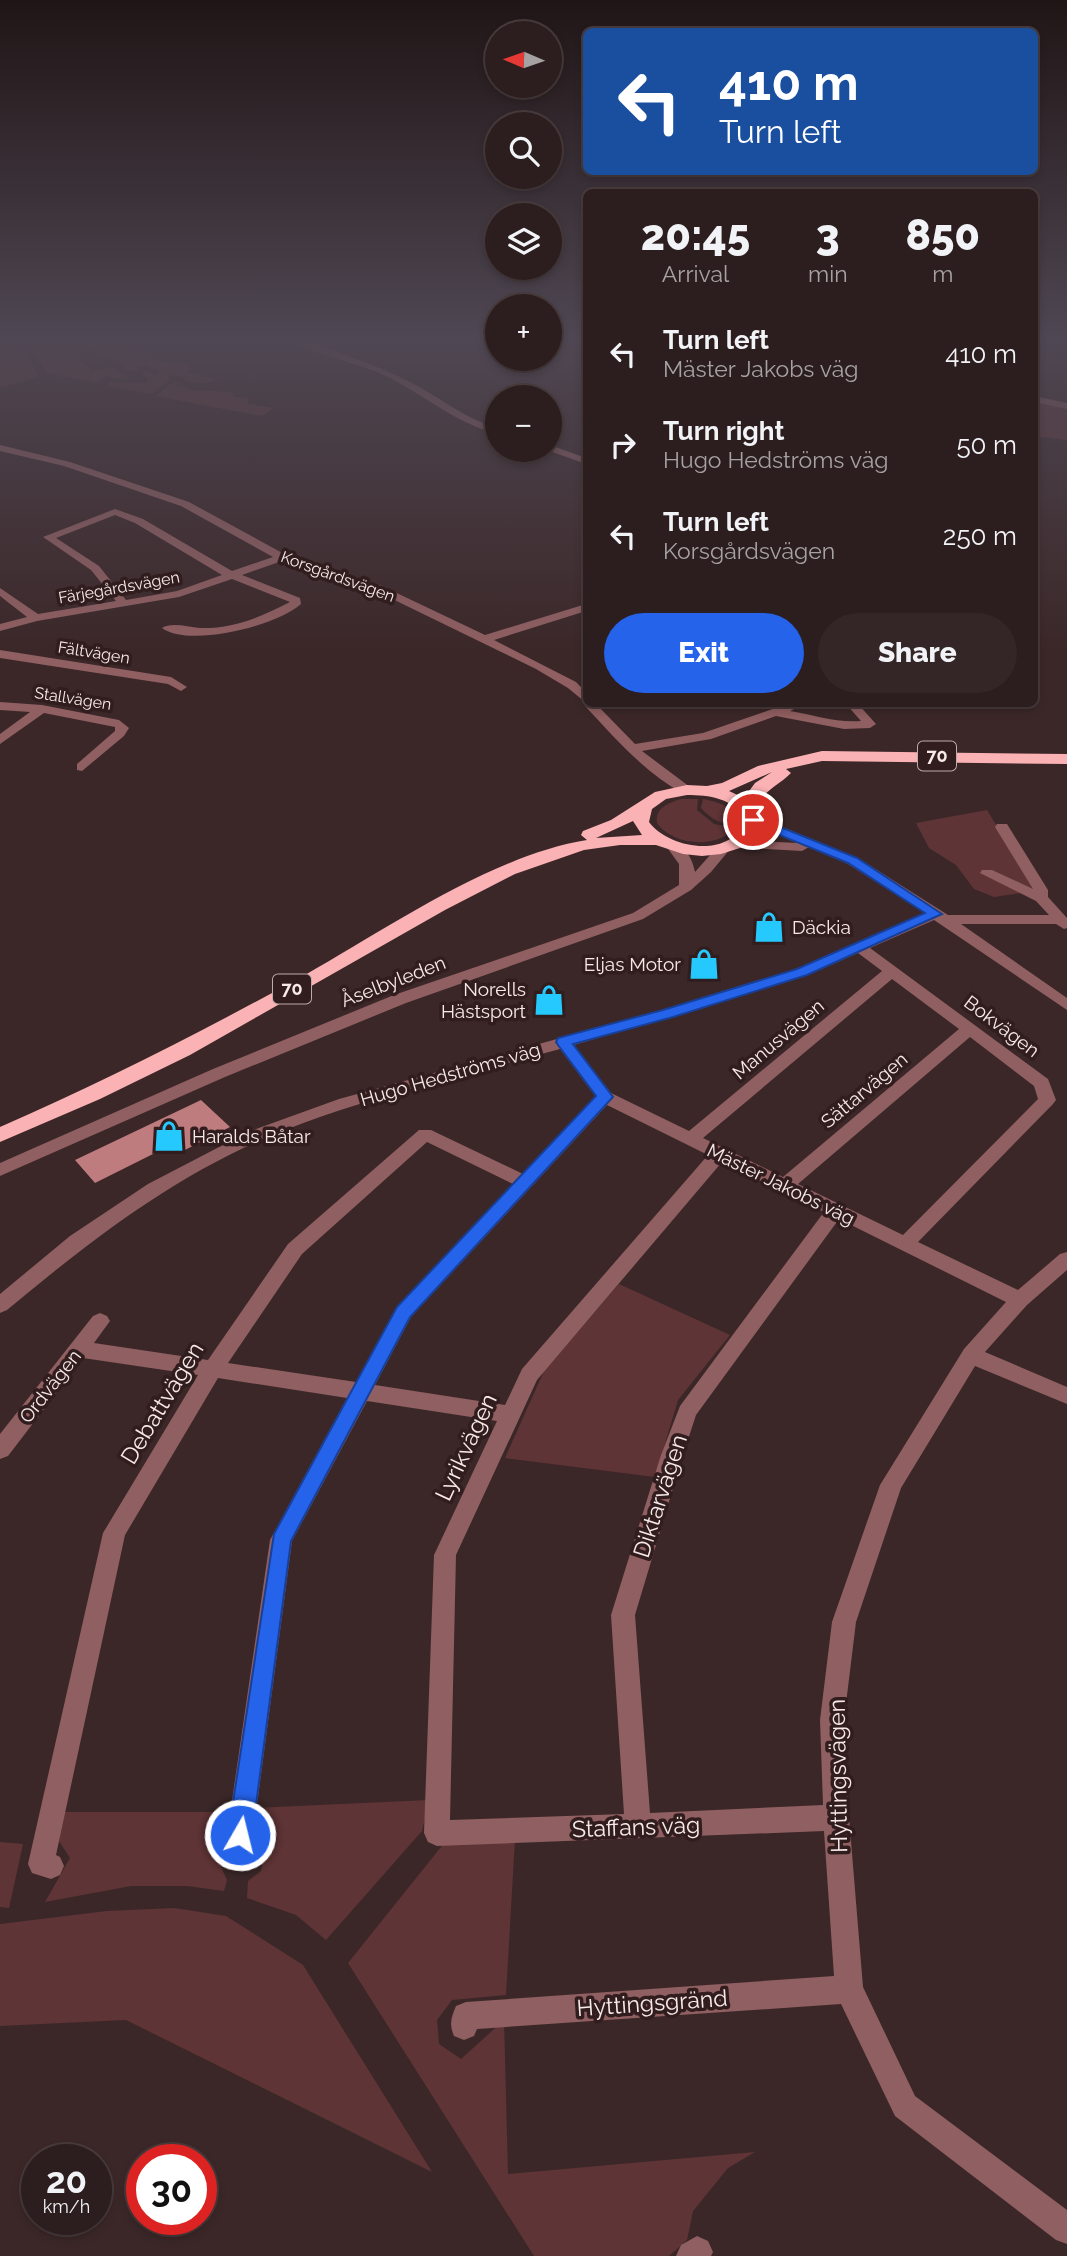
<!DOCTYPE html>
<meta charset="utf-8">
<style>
:root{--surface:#2c1d1e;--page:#342627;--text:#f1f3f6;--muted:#a6a2a4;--line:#483b3c;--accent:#2563eb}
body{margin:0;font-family:Raleway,sans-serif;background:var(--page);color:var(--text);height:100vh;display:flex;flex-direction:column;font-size:26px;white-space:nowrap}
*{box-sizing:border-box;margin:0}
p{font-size:23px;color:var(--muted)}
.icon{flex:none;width:38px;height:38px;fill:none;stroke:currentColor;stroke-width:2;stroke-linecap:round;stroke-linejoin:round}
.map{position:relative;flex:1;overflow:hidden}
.side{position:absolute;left:583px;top:189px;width:455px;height:518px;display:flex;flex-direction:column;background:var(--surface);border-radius:10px;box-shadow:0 4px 10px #0003,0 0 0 2px var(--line)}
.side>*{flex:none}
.guide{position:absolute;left:583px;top:28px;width:455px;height:147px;border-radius:10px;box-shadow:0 4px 10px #0003,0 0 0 2px var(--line);background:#1a4fa0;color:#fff;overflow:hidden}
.needle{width:46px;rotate:272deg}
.buttons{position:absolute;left:485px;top:21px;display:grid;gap:14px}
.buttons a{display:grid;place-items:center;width:77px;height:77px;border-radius:50%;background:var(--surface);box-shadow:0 4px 10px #0003,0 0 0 2px var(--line);font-size:35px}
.speed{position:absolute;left:21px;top:2144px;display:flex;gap:14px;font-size:35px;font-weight:700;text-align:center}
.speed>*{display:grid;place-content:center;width:91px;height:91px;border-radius:50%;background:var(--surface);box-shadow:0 4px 10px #0003,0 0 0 2px var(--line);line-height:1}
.speed small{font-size:18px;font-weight:400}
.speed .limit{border:10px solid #d22;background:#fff;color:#111}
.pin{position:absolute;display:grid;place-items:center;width:60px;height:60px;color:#fff;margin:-30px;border:4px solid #fff;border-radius:50%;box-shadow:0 2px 7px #0007}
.me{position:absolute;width:77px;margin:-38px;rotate:8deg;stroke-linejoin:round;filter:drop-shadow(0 0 5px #0008)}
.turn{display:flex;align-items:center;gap:24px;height:147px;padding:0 21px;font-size:32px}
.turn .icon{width:91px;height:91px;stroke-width:2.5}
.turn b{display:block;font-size:49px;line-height:60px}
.eta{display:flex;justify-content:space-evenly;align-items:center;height:119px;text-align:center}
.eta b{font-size:42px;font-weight:800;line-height:49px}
.cta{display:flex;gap:14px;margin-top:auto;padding:14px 21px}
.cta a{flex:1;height:80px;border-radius:42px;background:var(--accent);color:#fff;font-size:28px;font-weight:800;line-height:80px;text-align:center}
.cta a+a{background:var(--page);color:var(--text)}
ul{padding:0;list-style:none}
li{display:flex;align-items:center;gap:21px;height:91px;padding:0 21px}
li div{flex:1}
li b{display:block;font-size:26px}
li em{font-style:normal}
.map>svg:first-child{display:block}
</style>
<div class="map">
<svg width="1067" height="2256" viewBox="0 0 1067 2256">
<rect width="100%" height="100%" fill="#3b2728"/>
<!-- green -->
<g fill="#5f3436">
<polygon points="0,336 16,336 39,376 0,388"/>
<path d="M24,336H108L151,359L190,366L188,373L217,379C207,385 195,384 183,380L185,377L171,375L168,378L170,380L152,394L107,386L110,382L146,383L149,381L141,372L148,371L155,376L161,372L145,364L137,366V371L123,370L124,363L106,357L96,348L71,356L78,358L92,371L115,367L119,372L130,378L123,380L106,376L96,383L47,373Z"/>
<path d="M175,381L180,383L175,386H187L188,390C199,391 228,390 235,394L233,397L248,398V404L273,408L262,416L155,396Z"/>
<polygon points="1034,398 1067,405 1067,440 1034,436"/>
<path d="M681,799H698L697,810L714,824L735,828C717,849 673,846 657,823C655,808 668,803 681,799Z"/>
<path d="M703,799C718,802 738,807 736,826C721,824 712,820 701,808Z"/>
<polygon points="987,810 1036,891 994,897 974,889 956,865 929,848 916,823"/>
<polygon points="619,1284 730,1335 678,1400 655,1477 505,1458 544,1371"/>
<polygon points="429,1800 422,1831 326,1940 296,1915 247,1898 248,1881 261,1871 266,1844 252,1808"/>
<polygon points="61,1812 233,1812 218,1861 227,1880 224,1891 187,1886 131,1886 45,1902 70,1858 59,1841"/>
<polygon points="515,1839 506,1995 452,2000 437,2020 439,2044 461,2059 504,2020 508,2174 755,2152 728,2168 693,2211 687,2240 669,2256 534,2256 348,1963 445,1842"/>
<polygon points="0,1842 23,1844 9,1908 0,1907"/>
<polygon points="174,1908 226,1916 303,1965 432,2172 126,2020 0,2026 0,1924 107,1911"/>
</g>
<!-- building -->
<polygon fill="#bf7c7f" points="201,1100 230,1127 179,1153 171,1145 95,1183 75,1160"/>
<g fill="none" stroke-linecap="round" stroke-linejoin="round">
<!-- minor -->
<g fill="#905f61" fill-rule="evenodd">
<path d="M281,336H293C332,350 373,363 410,382C443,399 460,416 497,428V434C450,421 421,391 377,372C347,360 309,353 281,336Z"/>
<polygon points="1034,396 1067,403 1067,409 1034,402"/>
<path d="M0,445L70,462L189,502L286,555L382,586L485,635L586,604V611L494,640L576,682L586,692V704H596L635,744L703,733L787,704H804L790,711C814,715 836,723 861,721L846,704H858L876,724L870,728L844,729L776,716L711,739L642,751L694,790L687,794L682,793C643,771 616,739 586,707L585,702L568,688L536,669L374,590L282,561L242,575L300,598L301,604C277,626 189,648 162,628C171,622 188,627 200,628C233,629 261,617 290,602L232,579L179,597L37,621L0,631V624L27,617L0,596V588L38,614L116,601L91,570L43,537L115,509L143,519L232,571L273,557L181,506L64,466L0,451ZM115,515L135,523L222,575L177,591L126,600L99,566L56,538Z"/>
<polygon points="550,445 586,458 586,464 547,450 550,450"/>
<polygon points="0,650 171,677 187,687 181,691 168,684 0,658"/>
<polygon points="0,702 42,705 119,720 129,728 124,736 82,771 77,770 77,764 115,731 115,727 44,713 0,744 0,734 30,712 0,710"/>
<path d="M753,815L858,858L948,915H1049L1036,901L980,873L982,870H992L1033,889L995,827L997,824H1007L1048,890V897L1067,918V928L1064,929L1056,924H961L1067,998V1010L934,920L870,948L1048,1079L1056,1100L1053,1104L918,1242L1018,1290L1060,1254L1067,1252V1270L1027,1305L985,1352L1067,1387V1404L975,1366L901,1488L856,1622L844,1720L849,1817L863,1987L915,2096L1067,2210V2244L1056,2240L895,2116L841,2004L477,2029L474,2036L464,2040L454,2036C449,2024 451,2018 456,2006L466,2002L834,1976L824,1831L437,1846L428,1842L424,1833L434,1555L497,1421L367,1401L292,1541L253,1835L261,1854L257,1863L248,1867L239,1863L227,1835L270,1540L347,1398L218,1378L125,1535L56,1855L60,1857L64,1866L60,1875L51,1879L32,1873L28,1864L103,1533L198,1375L83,1358L8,1456L0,1459V1434L93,1316L100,1313L107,1316L110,1321L94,1343L208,1360L288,1244L419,1130H431L523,1174L596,1097L560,1049C460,1077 356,1099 261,1140C167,1181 85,1245 7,1310L0,1313V1294L70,1236L148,1184L248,1132L339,1099L662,1010L796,969L925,913L848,864L809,847L802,851L731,847V841L736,840L797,843L748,822V816ZM858,953L882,971L689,1131L611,1093L574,1045L808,975ZM892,979L959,1029L783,1177L703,1138ZM970,1037L1034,1086L1038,1099L903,1235L798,1184ZM607,1105L708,1155L522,1369L505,1405L375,1385L411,1317ZM427,1142L513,1184L397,1307L356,1382L228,1363L302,1254ZM722,1162L824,1212L680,1406L661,1455L611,1615L624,1814L450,1820L456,1555L537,1380ZM839,1219L1006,1302L964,1349L880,1485L832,1622L820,1720L823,1805L650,1813L635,1615L683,1455L696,1415Z"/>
<path d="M673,842C685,845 693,860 695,872L719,845L724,844L731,848L711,872L691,890L643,919L406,1003L225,1077L0,1176V1163L213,1069L394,995L633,913L679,885V864L666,846Z"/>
<polygon points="697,2236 708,2241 713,2252 711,2256 676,2256 681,2245"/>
</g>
<!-- highway -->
<path fill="#fbb2b4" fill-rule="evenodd" d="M822,751L1067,754V764L822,761L786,769L791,773C778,786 764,790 755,808L761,819L757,833L743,847L721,854L702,856L683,854L656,845H620L584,850L515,874L445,910L190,1055L100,1099L0,1142V1127C105,1081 205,1030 305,975C388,928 493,855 587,840L581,835L583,831L611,820L655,792L687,785L707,786L722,783L758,766ZM772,772L755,783L744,798L729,791ZM687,795C709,795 733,798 745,819C733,859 670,850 649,822L652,809L666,799ZM633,821L642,835L596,838Z"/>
</g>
<!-- sky -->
<linearGradient id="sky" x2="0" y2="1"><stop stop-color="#201516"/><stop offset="0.52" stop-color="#4f4753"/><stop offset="1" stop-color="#4f4753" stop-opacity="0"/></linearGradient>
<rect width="1067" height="652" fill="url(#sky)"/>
<!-- route -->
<polygon fill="#2563eb" stroke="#184099" stroke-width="2" points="753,816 857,858 942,914 807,975 673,1017 573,1044 613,1097 410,1317 291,1541 252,1835 248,1843 240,1846 232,1843 228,1835 274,1534 397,1307 596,1096 558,1045 556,1042 558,1038 663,1010 797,969 925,913 848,863 748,822 748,817"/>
<!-- icons -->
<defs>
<symbol id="shop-bare" viewBox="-9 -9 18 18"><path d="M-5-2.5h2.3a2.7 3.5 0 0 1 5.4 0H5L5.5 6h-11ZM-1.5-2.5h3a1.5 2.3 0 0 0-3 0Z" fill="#25c9fe" stroke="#311d1e" stroke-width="2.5" paint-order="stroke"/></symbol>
</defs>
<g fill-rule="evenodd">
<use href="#shop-bare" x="747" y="905" width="44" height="44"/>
<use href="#shop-bare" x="682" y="942" width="44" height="44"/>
<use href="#shop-bare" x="527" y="978" width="44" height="44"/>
<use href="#shop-bare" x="147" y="1114" width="44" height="44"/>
</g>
<g text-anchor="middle" stroke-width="7" stroke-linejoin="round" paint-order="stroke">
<!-- far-street labels -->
<g font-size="16" fill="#f8e9e9" stroke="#311d1e">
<text transform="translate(338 576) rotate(20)" y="6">Korsgårdsvägen</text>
<text transform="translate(119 587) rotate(-10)" y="6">Färjegårdsvägen</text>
<text transform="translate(94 652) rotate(9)" y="6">Fältvägen</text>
<text transform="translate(73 698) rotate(9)" y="6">Stallvägen</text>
</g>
<!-- shield labels -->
<g fill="#311d1e" stroke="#bcacac" stroke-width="2">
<rect x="918" y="741.5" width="38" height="29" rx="5"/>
<rect x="273" y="974.5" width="38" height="29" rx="5"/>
</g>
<g font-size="18" font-weight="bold" fill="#f8e9e9">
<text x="937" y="762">70</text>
<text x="292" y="995">70</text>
</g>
<!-- poi labels -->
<g font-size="19" fill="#f8e9e9" stroke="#311d1e" text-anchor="start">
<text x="792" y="934">Däckia</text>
<text x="681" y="971" text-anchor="end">Eljas Motor</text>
<text x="526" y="996" text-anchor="end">Norells<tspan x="526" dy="22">Hästsport</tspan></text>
<text x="192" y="1143">Haralds Båtar</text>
</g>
<!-- street labels -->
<g font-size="19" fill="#f8e9e9" stroke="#311d1e">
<text transform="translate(393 981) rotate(-21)" y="7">Åselbyleden</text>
<text transform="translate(1002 1026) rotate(37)" y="7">Bokvägen</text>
<text transform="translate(778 1039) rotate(-40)" y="7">Manusvägen</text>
<text transform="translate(450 1074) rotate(-16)" y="7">Hugo Hedströms väg</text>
<text transform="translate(864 1090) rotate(-40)" y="7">Sättarvägen</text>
<text transform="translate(781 1184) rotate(26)" y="7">Mäster Jakobs väg</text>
<text transform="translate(50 1386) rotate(-52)" y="7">Ordvägen</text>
</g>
<!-- near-street labels -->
<g font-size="23" fill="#f8e9e9" stroke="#311d1e">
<text transform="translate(162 1403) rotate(-59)" y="8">Debattvägen</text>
<text transform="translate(466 1447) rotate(-65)" y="8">Lyrikvägen</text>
<text transform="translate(660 1496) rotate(-72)" y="8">Diktarvägen</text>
<text transform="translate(838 1776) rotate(-91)" y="8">Hyttingsvägen</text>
<text transform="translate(636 1827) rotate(-2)" y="8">Staffans väg</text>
<text transform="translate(652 2003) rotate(-4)" y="8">Hyttingsgränd</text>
</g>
</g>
</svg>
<div class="buttons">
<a><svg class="needle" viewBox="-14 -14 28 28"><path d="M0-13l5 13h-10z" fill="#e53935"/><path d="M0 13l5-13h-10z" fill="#a6a2a4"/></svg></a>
<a><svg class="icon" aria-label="search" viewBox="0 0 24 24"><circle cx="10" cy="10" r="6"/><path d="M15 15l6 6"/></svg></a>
<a><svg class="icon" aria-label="layers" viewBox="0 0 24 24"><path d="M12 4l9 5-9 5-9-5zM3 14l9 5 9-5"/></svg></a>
<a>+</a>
<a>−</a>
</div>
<div class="speed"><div>20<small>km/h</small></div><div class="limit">30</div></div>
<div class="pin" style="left:753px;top:820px;background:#d93025"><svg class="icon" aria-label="arrive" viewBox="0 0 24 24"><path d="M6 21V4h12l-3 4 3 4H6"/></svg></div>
<svg class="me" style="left:240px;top:1835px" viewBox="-20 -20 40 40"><circle r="17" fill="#2563eb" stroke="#fff" stroke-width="3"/><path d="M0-11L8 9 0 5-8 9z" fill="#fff"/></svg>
<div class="guide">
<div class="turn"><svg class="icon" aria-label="left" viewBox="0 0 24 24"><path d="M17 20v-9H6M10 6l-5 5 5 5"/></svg><div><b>410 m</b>Turn left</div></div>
</div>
<section class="side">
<div class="eta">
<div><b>20:45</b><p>Arrival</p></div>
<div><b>3</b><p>min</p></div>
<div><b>850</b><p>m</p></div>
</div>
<ul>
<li><svg class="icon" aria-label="left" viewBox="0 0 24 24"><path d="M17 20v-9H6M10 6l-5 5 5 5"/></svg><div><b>Turn left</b><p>Mäster Jakobs väg</p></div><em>410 m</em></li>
<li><svg class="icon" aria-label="right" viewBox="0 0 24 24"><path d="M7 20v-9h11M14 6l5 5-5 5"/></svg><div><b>Turn right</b><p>Hugo Hedströms väg</p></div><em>50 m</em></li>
<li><svg class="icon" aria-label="left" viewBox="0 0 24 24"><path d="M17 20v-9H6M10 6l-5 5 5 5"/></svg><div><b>Turn left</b><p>Korsgårdsvägen</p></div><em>250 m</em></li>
</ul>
<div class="cta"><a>Exit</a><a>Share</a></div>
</section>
</div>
